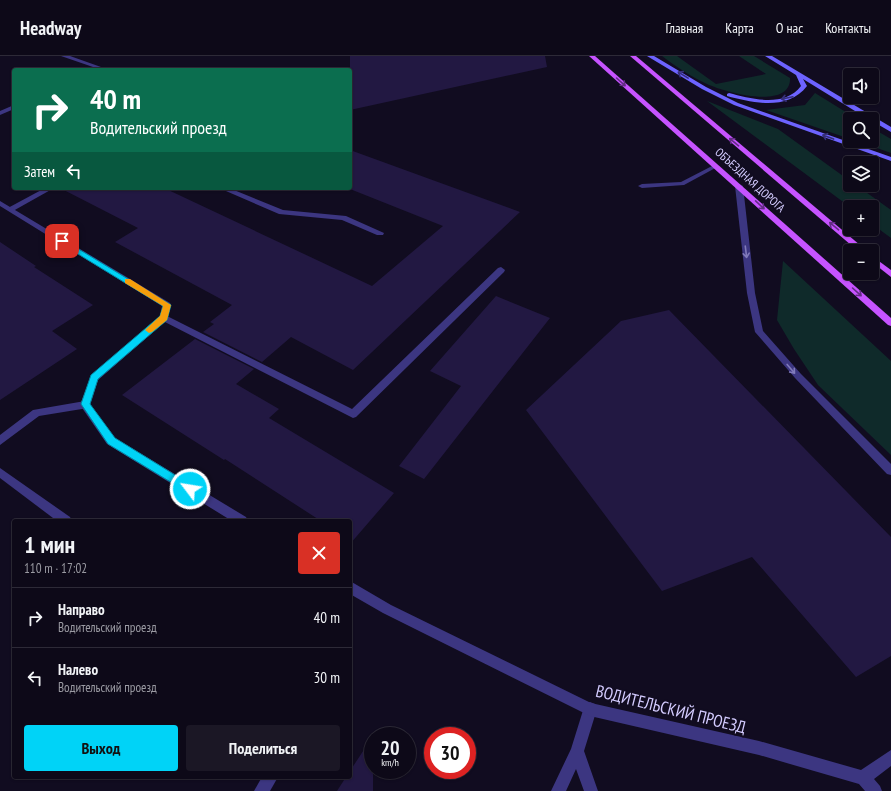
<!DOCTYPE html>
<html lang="ru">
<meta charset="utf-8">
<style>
:root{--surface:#0d0918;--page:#1b1725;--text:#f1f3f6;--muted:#9a9aa2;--line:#2d2a37;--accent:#00d3f7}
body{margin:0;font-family:"PT Sans Narrow",sans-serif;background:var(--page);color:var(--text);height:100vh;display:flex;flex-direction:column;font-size:15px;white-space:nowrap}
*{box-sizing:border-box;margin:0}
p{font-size:13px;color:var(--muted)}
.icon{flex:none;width:22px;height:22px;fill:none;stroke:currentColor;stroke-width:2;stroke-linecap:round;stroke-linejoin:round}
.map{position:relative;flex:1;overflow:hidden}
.panel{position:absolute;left:12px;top:463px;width:340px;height:260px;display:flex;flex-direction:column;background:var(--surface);border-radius:4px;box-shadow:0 1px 3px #0004,0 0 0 1px var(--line)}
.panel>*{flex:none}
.banner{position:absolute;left:12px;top:12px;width:340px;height:122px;border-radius:4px;box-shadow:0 1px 3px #0004,0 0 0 1px var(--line);background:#0b6e4f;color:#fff;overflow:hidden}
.buttons{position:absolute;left:843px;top:12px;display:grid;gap:8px}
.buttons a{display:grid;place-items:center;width:36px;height:36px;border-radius:4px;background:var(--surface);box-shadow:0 1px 3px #0004,0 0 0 1px var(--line);font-size:20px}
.speed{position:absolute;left:364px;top:671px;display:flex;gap:8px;font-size:20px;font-weight:700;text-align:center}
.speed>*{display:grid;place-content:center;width:52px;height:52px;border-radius:50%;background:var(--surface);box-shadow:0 1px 3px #0004,0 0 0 1px var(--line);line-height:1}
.speed small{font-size:10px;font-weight:400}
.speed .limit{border:6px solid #d22;background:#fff;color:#111}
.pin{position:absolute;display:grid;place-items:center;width:34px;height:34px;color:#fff;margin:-17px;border-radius:8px;box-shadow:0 2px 6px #0006}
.me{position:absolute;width:44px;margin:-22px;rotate:301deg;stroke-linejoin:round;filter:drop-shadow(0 0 3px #0008)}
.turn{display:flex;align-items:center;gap:14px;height:84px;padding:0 12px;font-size:18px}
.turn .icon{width:52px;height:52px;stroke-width:2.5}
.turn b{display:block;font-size:28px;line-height:34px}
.then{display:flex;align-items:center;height:38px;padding:0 12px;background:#0003;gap:8px;font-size:15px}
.round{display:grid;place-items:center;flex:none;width:42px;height:42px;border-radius:4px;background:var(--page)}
.overview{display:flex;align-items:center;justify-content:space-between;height:68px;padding:0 12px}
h1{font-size:24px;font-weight:600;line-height:30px}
.primary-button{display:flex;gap:8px;margin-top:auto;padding:8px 12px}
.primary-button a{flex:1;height:46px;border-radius:4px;background:var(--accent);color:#111;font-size:16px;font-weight:600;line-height:46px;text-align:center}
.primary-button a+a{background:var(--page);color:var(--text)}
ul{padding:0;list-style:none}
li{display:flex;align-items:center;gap:12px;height:60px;padding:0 12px;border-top:1px solid var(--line)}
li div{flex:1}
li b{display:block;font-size:15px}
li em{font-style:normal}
header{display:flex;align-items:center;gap:24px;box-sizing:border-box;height:56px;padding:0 20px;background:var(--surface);border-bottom:1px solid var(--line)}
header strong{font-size:19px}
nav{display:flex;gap:22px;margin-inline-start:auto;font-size:14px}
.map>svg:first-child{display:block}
</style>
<header>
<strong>Headway</strong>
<nav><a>Главная</a><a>Карта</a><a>О нас</a><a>Контакты</a></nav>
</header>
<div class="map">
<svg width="891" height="735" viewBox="0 0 891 735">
<rect width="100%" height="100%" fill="#110c20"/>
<!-- green -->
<g fill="#0f2a2a">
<path d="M662,0H677L716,28L766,18L739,0H754L790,22C791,55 724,36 707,28C692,21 676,11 662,0Z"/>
<polygon points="815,37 857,63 850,63 850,83 766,54 805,49"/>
<polygon points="707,45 778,73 850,125 850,129 856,129 891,154 891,182 872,168 872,151 850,151"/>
<polygon points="872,72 891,83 891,97 857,85 872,85"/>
<polygon points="783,205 891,305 891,399 818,329 794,293 777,264"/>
</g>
<!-- building -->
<g fill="#221842">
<polygon points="350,0 545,0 547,11 350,54"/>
<polygon points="350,94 520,156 353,314 291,281 262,306 203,276 214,268 210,266 232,249 115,186 138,172 60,132 164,132 372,230 443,170 350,133"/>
<polygon points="0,186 36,210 34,211 93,249 52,275 77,293 0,344"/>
<polygon points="496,240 550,262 424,423 399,410 461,330 430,315"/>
<polygon points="669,254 891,481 891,600 856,621 752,501 662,535 526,354 621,265"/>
<polygon points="195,283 254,313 236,328 279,353 269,362 394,437 350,488 350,465 321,465 225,403 224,404 122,339"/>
<polygon points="373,680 373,735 337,735 346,721 350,721 350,715"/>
</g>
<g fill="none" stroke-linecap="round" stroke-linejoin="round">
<!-- lane -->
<g fill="#3c3681" fill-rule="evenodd">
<polygon points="61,0 70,0 101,11 96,14 89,14 93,11"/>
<polygon points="14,49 14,53 0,59 0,55"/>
<polygon points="714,109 719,110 684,129 642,132 638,130 642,128 681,126"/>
<polygon points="45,132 54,132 13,155 10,155 6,153"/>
<polygon points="219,132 229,132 283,154 346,160 384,177 383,179 377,179 342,164 279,158"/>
<polygon points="501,211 505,214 504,216 356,361 353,362 161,264 160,262 161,260 167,260 352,353 498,212"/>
<polygon points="85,345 88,346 90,349 88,352 39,360 0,389 0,379 33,354"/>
<polygon points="0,412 70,461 72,465 57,465 0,422"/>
<polygon points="590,646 595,648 597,653 584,695 598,735 584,735 576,713 566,735 551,735 571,693 585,648"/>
<polygon points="262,721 278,721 270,735 254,735"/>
</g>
<!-- street -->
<g fill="#3c3681" fill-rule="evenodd">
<polygon points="739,128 743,130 755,237 763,275 801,318 891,408 891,419 887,418 795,322 755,276 747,237 735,130"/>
<polygon points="0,145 170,247 171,249 167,264 98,324 90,349 115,382 246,461 248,465 232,465 107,388 80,349 91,320 160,261 162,250 0,150"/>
<polygon points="350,525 391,549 591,647 759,685 861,714 891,694 891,710 874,723 880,730 882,735 865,735 859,728 759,699 590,660 383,557 350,538"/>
</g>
<!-- secondary -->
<g fill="#6d63ff" fill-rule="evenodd">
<polygon points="647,0 654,0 706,31 738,47 891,101 891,105 734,49 702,33"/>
<path d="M765,0H772L891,71V76L872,65V63H868L803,23L807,30C788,55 753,47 727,40V38L729,37C752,43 784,52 801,30L796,19Z"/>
</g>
<!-- primary -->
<g fill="#c653ff" fill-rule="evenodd">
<polygon points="589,0 595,0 891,262 891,270 888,269"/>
<polygon points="630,0 636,0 867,195 858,195"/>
<polygon points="872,200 891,214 891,221 872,206"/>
</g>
</g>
<!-- one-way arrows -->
<defs><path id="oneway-shaft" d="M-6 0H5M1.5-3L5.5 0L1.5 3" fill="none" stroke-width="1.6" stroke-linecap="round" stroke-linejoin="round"/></defs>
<g stroke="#362f79">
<use href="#oneway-shaft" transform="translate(683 19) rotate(-149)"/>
<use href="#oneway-shaft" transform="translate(787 42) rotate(168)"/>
<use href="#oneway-shaft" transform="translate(828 81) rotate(-160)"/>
</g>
<g stroke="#622c84">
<use href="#oneway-shaft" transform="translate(621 26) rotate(42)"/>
<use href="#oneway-shaft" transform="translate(734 86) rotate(-140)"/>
<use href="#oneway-shaft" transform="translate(760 149) rotate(43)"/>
<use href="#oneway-shaft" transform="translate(834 170) rotate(-140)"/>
<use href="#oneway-shaft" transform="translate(857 236) rotate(42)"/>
</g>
<g stroke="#807aba">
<use href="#oneway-shaft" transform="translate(746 196) rotate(83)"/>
<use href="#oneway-shaft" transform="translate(791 313) rotate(50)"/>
</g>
<!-- route -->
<polygon fill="#00d3f7" stroke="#0089a1" points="62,183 171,249 167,264 98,323 90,348 115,382 193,430 195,433 193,436 190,437 187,436 108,388 81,348 91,319 160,260 163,250 60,187 59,185"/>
<!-- slow -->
<polygon fill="#f59e0b" points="125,223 130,223 171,249 167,264 152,276 149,277 145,274 160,260 163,250 125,227"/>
<g text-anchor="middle" stroke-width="4" stroke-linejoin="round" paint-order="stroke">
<!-- far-street labels -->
<g font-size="12" fill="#d4ccff" stroke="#110c20">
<text transform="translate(750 124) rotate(42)" y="4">ОБЪЕЗДНАЯ ДОРОГА</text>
</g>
<!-- near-street labels -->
<g font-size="17" fill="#d4ccff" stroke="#110c20">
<text transform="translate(671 653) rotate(14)" y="6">ВОДИТЕЛЬСКИЙ ПРОЕЗД</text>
</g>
</g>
</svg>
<div class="buttons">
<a><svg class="icon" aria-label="sound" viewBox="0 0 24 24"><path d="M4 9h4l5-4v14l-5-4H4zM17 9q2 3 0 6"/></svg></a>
<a><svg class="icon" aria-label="search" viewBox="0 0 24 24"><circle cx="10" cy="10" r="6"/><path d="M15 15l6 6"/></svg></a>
<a><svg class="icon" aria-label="layers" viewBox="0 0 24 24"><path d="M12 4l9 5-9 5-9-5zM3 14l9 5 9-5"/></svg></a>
<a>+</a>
<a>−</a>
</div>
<div class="speed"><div>20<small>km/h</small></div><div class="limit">30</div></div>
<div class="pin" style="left:62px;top:185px;background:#d93025"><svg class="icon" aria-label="arrive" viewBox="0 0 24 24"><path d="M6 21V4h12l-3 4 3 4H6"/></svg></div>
<svg class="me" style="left:190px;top:433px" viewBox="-20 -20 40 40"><circle r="17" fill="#00d3f7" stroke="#fff" stroke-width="3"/><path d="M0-11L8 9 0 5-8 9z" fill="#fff"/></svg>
<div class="banner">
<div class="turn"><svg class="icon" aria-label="right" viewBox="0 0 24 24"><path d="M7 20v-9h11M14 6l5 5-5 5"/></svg><div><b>40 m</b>Водительский проезд</div></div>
<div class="then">Затем<svg class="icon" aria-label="left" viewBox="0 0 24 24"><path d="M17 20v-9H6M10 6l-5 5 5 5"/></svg></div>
</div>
<section class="panel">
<div class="overview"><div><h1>1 мин</h1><p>110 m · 17:02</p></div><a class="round" style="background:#d93025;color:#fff"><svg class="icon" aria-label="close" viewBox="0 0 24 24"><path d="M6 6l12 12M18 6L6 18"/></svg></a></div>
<ul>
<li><svg class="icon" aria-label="right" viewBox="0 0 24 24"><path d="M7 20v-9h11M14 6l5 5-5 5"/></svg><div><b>Направо</b><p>Водительский проезд</p></div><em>40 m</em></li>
<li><svg class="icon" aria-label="left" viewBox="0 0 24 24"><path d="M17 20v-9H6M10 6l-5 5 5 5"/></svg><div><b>Налево</b><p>Водительский проезд</p></div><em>30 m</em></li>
</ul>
<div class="primary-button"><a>Выход</a><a>Поделиться</a></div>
</section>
</div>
